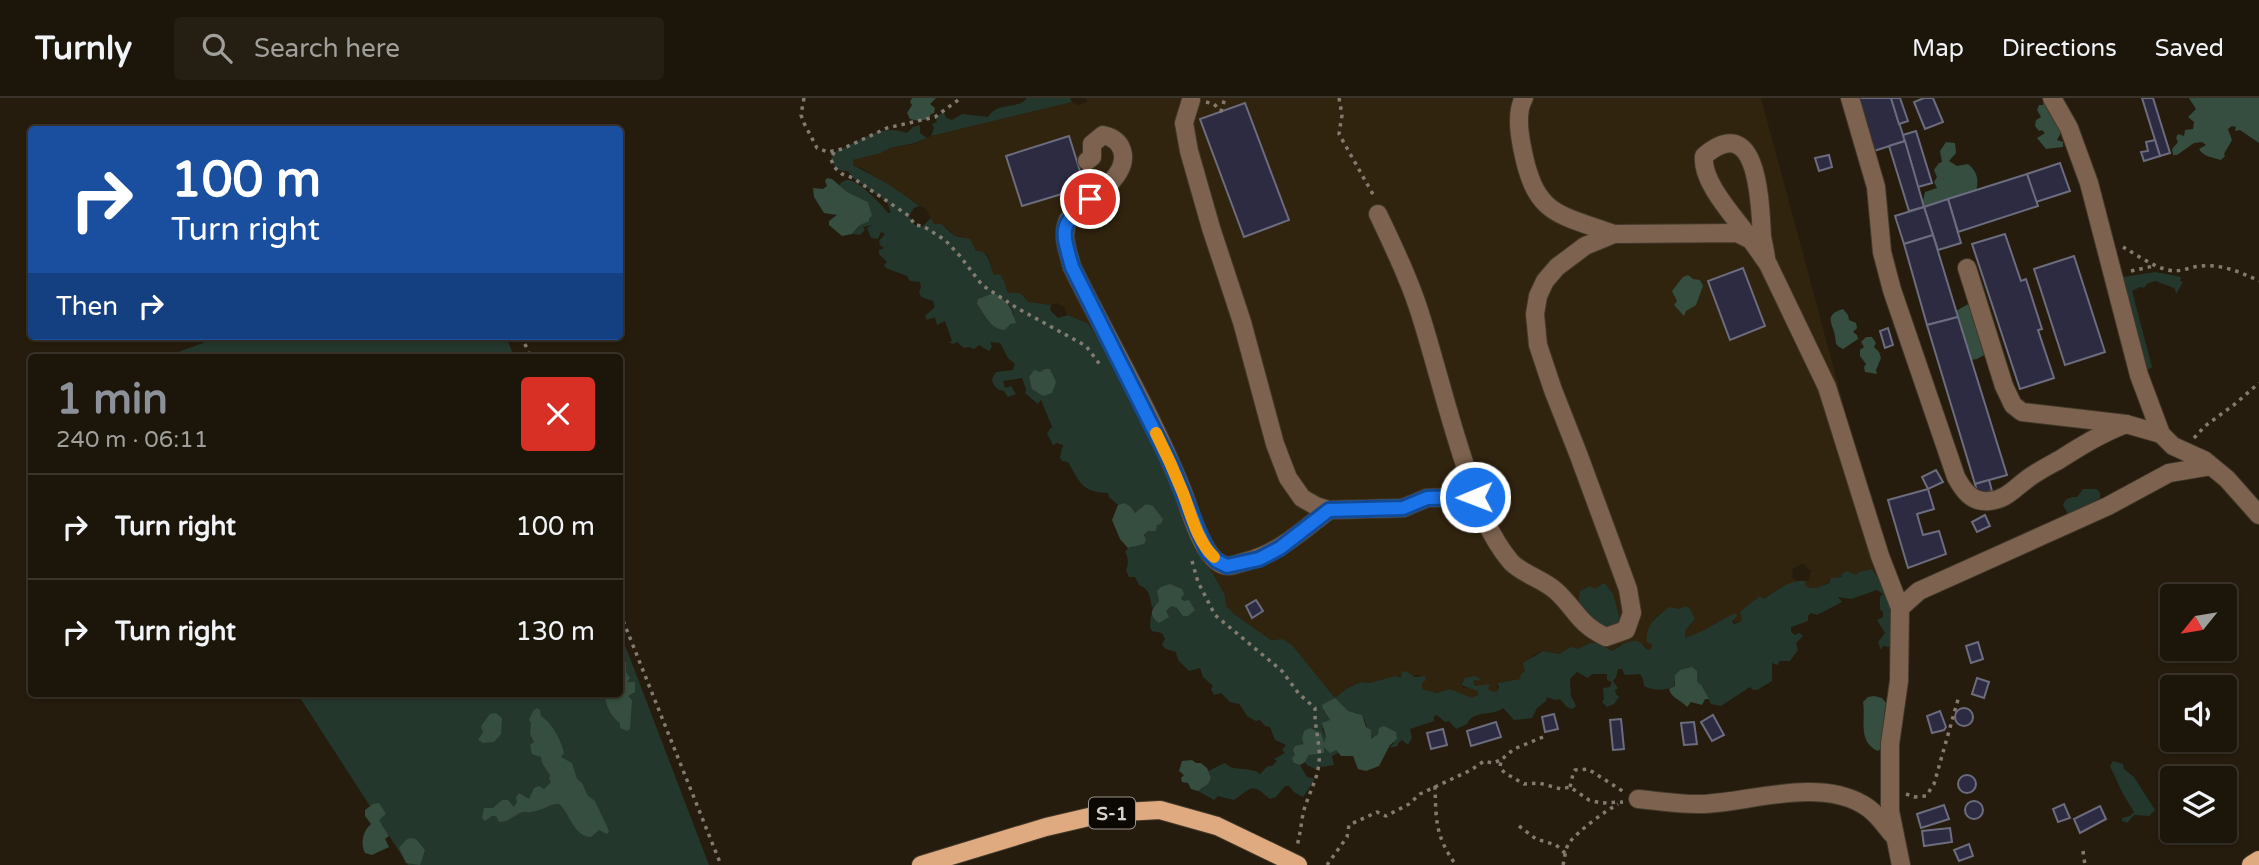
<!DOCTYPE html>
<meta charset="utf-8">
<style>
:root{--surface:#1c150a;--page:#251e13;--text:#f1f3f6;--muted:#a09f9c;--line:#3a342b;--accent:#8c9099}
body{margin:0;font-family:"Varela Round",sans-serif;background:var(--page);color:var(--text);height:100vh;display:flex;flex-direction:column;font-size:26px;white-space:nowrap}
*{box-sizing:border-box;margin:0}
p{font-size:23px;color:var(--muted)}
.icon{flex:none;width:38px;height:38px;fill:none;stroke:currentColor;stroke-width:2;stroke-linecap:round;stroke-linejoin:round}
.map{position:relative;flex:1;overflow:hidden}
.drawer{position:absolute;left:28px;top:256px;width:595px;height:343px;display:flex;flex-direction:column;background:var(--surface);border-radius:7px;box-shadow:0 2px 5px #0004,0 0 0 2px var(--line)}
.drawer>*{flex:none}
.guide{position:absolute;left:28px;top:28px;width:595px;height:214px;border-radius:7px;box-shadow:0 2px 5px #0004,0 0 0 2px var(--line);background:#1a4fa0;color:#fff;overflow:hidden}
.needle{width:46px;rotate:240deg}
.fabs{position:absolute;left:2160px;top:486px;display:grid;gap:14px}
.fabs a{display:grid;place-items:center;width:77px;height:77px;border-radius:7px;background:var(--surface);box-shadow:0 2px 5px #0004,0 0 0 2px var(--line);font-size:35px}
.pin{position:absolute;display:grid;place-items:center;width:60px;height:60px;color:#fff;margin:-30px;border:4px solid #fff;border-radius:50%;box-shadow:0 2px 7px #0007}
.me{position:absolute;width:77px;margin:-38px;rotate:269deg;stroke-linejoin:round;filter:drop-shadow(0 0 5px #0008)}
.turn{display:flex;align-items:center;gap:24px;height:147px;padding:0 28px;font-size:32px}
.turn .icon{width:91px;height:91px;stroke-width:2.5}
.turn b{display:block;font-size:49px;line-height:60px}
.then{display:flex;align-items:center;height:66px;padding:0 28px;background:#0003;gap:14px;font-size:26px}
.round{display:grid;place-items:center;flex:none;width:74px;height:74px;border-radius:7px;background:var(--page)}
.summary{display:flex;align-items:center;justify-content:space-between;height:119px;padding:0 28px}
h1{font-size:42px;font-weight:800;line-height:52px;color:var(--accent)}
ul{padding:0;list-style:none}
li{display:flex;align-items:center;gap:21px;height:105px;padding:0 28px;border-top:2px solid var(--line)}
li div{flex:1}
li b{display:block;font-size:26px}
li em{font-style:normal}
header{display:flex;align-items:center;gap:42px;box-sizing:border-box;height:98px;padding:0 35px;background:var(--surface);border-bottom:2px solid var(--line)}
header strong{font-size:33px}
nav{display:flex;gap:38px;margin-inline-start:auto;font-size:24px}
.search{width:490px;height:63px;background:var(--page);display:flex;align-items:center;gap:18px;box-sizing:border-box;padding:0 24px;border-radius:7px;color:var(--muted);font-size:26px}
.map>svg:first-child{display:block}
</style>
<header>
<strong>Turnly</strong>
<div class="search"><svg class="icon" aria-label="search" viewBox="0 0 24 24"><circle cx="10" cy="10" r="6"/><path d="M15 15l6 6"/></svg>Search here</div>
<nav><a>Map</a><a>Directions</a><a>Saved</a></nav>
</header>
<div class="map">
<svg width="2259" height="767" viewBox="0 0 2259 767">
<rect width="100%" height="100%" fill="#251c0d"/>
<!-- built -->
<polygon fill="#31240f" points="1086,0 1761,0 1890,479 1879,482 1866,472 1857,477 1837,479 1816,491 1811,491 1806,488 1805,483 1809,482 1811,472 1807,471 1805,466 1801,466 1793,470 1792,479 1797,483 1783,488 1763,501 1760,498 1740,524 1733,524 1733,521 1701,536 1684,541 1685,533 1693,525 1695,521 1679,511 1661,515 1653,522 1652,546 1651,551 1647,552 1645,547 1620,547 1612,553 1598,545 1590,545 1577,551 1564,553 1559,556 1543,553 1533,557 1520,581 1497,585 1497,593 1492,595 1488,591 1489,587 1475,588 1473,584 1479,579 1462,583 1461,587 1463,590 1470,589 1478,592 1478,597 1472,601 1450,591 1437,595 1422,591 1420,577 1395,578 1370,585 1361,584 1346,591 1335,600 1292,547 1282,541 1271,542 1234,516 1226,508 1225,497 1202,457 1087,225 1068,217 1064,209 1057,205 1051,207 1028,204 1025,198 1008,196 1004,183 1000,177 994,178 988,157 976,153 961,138 955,138 948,130 934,126 926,111 863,71 853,67 852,62 881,55 890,50 915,46 931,38 1072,4 1078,7 1087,4"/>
<!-- green -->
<g fill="#24372c" fill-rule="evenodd">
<path d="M1027,0H1070L1072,4L931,38L934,30L932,26L937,24L935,19L944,14L946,20L952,22L962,16L988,19C998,3 1019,12 1027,0Z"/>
<path d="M920,27V35L927,40L915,45L890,50L881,55L853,62V67L888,86L920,108L914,110L909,118L915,127L923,128L931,120L934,126H941L955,138L970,141L976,153C990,153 989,166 994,177L1000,176L1004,183L1008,195C1018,194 1023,195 1028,204L1051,207L1050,212L1058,220L1068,217L1087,225L1109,256L1156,349L1202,457L1225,497L1226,508L1234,516L1271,542L1282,541L1292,547L1335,600L1346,591L1361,584L1370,585L1395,578L1401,579L1402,574L1406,573L1415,579L1425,578L1426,582L1422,585V591L1437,595L1450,591L1472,600L1478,597V593L1461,587L1465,580L1475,578L1479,580L1480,583L1475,582L1473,584L1475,588L1490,586L1488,591L1493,594L1497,593L1499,589L1497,585L1520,581L1521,576L1525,573L1523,565L1543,553L1559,556L1571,549L1577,551L1590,545H1598L1612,553C1625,545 1637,535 1647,552L1651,551L1652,546L1647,544C1645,527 1657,518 1670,509L1679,511L1686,508L1690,511L1695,521L1685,533V540C1703,535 1718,523 1736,515L1737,518L1732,523L1734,526L1740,524L1742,521L1740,514L1760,498L1763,501C1776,493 1791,481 1805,483L1806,488C1815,493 1820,488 1829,485L1831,480L1842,479V476L1847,473L1856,477L1859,474L1872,471L1887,495L1891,511L1893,549L1883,548L1881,552L1878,544L1885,535L1877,522L1883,519V514L1880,511V499L1883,496L1877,492L1851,501L1838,499L1842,504L1817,517L1811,515L1808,518V523L1791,529V534L1795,537L1799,535L1803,538L1796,545L1798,552L1790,563H1779L1778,567L1772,565V583L1757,592H1753L1750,589L1721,608L1711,606L1702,588L1674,583L1675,588C1665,593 1654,593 1644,588L1643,581L1640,576L1625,577L1622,571H1618L1616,579L1613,583L1618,590L1615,592L1616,596L1619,599L1614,606L1607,609L1602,604L1604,601L1603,590L1610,589L1612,584L1607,582V576H1592L1588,580L1577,574L1570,581L1571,598L1576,608L1572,611L1567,609L1560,601L1555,602L1547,599L1546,603L1537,610L1532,620L1514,622L1503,610C1492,619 1474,611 1467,626L1456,631L1449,623L1445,624L1437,617L1434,618V623L1410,631L1412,640L1408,647L1402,642L1398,645V648L1389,650L1394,645L1378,636L1371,641L1364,621L1357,615L1323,612L1330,622L1322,631L1326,639L1338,655L1332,658L1334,667L1322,669L1319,667L1317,672L1307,667L1305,664L1309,657L1313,655L1315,634L1310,630C1305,642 1295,653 1294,665L1300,667L1307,679L1315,681L1303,699L1294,694L1289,688H1285L1276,699L1270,701C1251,685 1254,688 1234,702L1218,698L1214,702L1198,693L1203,690L1211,680L1208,673L1225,665C1235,675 1249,667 1260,676L1268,668H1272L1277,663L1274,661L1285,655L1282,652L1286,647L1275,642L1270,629L1265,628L1260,622L1256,623L1248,619L1239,606L1230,604L1221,595L1214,597L1211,591L1213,588L1203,579L1200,570L1189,573L1178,562L1176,554L1166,551L1162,547L1165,541L1162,535L1152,533L1150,529L1151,516L1154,522L1171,507L1177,510L1184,503L1181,499L1159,503L1152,510C1150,499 1150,491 1139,487L1135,479H1129L1126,472C1129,467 1128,458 1125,454L1128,450C1139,450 1141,440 1148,433L1135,416L1124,405L1118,407L1109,399L1108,395C1081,394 1080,384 1068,364L1062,363L1060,359L1063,347L1057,345L1053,347L1047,335L1050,332V329L1053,331L1041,302L1038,306L1025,295L1026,291L1022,280L1003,283L1005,290L1011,288L1016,296L1008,299L1004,293C997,292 993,288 992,281L996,274L1013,272L1015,266L1008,260L1000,245L990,244L992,249L989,253L979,247L974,251L969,249L964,250L957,244L953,246L949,244L952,243L945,223L937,227L935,219L927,222L925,218L935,209L933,203L921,199L919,194L921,189L920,184L910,183L907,178L886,170L884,167L887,164L879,156V152L884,150L880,147L879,143L885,136L881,134L878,141L871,140L867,130L872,127L863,129L865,132L860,137L852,136L858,130L868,104L847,94L839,87C842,84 844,82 849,82C859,83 882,107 888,115H891L887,104L853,80L848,73C837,73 835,71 831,61L834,54C859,45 880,24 907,35L913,29ZM982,199L1007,202L1014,217L988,223L977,206Z"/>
<path d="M2155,174L2181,179L2180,183L2183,184L2176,196L2175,191C2170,187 2163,187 2156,183L2148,185L2144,190L2140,189L2132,193L2152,269L2146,273L2122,189L2124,179Z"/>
<polygon points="222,238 506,238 514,259 165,259"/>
<path d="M2083,391H2097L2100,395V400L2086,410L2067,420V414L2063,407C2065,400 2070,399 2077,399Z"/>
<polygon points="1604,485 1613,496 1620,522 1619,526 1607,532 1577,512 1580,493 1590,488 1595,491"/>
<polygon points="620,534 709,767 408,767 297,595 620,595"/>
<polygon points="2113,663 2123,666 2124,671 2134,679 2155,712 2149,718 2134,717 2127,725 2122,723 2122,720 2130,718 2134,714 2122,694 2110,668"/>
</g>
<!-- forest -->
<g fill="#354e3f">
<polygon points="912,0 936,0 930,6 935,10 934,15 931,16 928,21 919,23 910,21 907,15 912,7 910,4"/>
<path d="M2189,0H2259V45L2240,32L2235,33L2236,29L2232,28L2228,31L2232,42L2224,56L2225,58L2221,62C2212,59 2204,59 2199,51L2206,47L2202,44L2194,45L2177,57H2173L2172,51L2178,44L2176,40L2178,36L2184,38L2185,32L2193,31L2194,24L2188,19L2196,11Z"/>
<polygon points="2048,1 2055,15 2053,19 2058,23 2062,33 2057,42 2063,44 2063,49 2046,51 2037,40 2045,35 2042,32 2039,33 2035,28 2036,22 2041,19 2037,12 2039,7 2043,7 2043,3"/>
<path d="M1946,44L1955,45L1956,55L1949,63L1957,68L1968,66C1989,83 1970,105 1960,124L1924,109L1923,103L1925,94L1937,90L1934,84L1937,79L1934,72L1939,65L1942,64L1940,53Z"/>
<polygon points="827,80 832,81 847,94 868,104 872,118 869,120 869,123 860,127 852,136 842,138 829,127 829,123 837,117 824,115 814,99 813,90 823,91 827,88 825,83"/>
<polygon points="1688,177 1693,181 1700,182 1703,188 1696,207 1686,213 1684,218 1674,207 1677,203 1672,193 1683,179"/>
<path d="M994,195C1008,203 1011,209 1016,225L1010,226L1005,232C991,232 984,216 977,206L978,201Z"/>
<polygon points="1970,205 1986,256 1977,261 1971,262 1956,213"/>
<path d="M1843,211L1848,217L1849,222L1856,225L1857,230L1853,234L1857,237L1858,241L1843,251C1835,247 1836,246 1835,238C1834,227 1822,217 1843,211Z"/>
<polygon points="1866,239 1872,239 1876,245 1874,249 1879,254 1881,260 1876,272 1877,276 1865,274 1864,269 1866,266 1860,258 1860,252 1864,249 1861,244"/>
<polygon points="1045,271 1050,271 1056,284 1052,295 1043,298 1032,291 1029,279 1034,272 1040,274"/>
<polygon points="1124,405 1130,408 1135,415 1146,406 1153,408 1163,421 1161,426 1157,427 1156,433 1148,433 1144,437 1146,442 1144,446 1128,450 1120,441 1112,422 1118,407"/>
<path d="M1170,486L1182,491L1184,496L1181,500L1184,503L1189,502L1195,512L1188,518H1183L1177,510L1171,508L1166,513L1169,519L1159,525C1148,518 1151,511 1159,503L1157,493L1161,489Z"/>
<path d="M620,553L626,565V574L630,580L627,584H635V594L628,598L632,602L630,631L627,633L620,630V625C610,619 606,606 604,595H620Z"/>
<path d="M1692,569L1697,573V584L1702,588L1709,601H1705L1702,607L1691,604L1687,609C1681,602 1671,600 1669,591L1675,588V577L1680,572Z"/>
<path d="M1874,598L1882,600L1886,605L1884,617L1887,624L1882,650L1878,653C1857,644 1866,621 1863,604L1868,599Z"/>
<polygon points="1335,600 1348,613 1362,617 1366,629 1371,632 1371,641 1378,636 1379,630 1384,628 1396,634 1397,641 1390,647 1379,668 1366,673 1358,671 1353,658 1341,658 1336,652 1330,655 1324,649 1324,655 1309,657 1305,664 1300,667 1294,665 1292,660 1295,657 1293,652 1295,648 1303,646 1302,640 1304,633 1310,630 1321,635 1324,645 1326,639 1322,625 1330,622 1323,611 1322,607"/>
<path d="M537,610L540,612L541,618C553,626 561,642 564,655L561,659L572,665L577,681L582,685L588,698L595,703L609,733L607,736L599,732L591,739C574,739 570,715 559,706C548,706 542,713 531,714C524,715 527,712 520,715C512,719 508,724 499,724L496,718H492L485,723L482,720L484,710H493L502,702H508L514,709L517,704L516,699L519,695L529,701L534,690L539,688L544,691L551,684L549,681L550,677L542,665L541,659L532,656L530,647L534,644L530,636L531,625L529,622L533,613Z"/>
<polygon points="496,615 502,620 501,636 494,644 483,645 478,642 483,634 481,628 490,616"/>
<polygon points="1192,662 1196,665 1201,665 1207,670 1211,680 1208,686 1198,693 1191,691 1188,685 1182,684 1181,680 1184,677 1179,673 1182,663"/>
<path d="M379,705L386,716L379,722L389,738L385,741L389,749L372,757L365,755C360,745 363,733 371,726L365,718V712L373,706Z"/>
<polygon points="410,740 416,741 425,752 420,767 406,765 399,750 406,742"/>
</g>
<!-- building -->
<g fill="#2c2b41" stroke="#6c6c7f" stroke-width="2">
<polygon points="1857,0 1891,0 1905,43 1874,53"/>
<polygon points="1891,0 1900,0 1908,23 1899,26"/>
<polygon points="1924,0 1933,0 1943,24 1925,31 1914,4"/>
<polygon points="2142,0 2153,0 2170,55 2160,58"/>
<polygon points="1245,5 1289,122 1244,139 1200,21"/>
<polygon points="1916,33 1932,85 1918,89 1903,37"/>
<polygon points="1069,38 1085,89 1022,108 1006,58"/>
<polygon points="2155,42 2160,58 2144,63 2141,54 2148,53 2146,44"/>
<polygon points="1905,43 1924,109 1909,113 1889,48"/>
<polygon points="1829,57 1832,69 1819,73 1815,60"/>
<polygon points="2060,65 2070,93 2036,104 2027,76"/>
<polygon points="2027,76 2038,108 1958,134 1948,101"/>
<polygon points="1948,101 1961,145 1938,152 1924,109"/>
<polygon points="1924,109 1933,137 1904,146 1895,118"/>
<polygon points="2005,136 2021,183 2026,181 2042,231 2038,232 2054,280 2020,291 1972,146"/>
<polygon points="1933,137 1958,219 1927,227 1904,146"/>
<polygon points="2074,158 2105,254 2065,267 2034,171"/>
<polygon points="1743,170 1765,228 1730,242 1708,183"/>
<polygon points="1958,219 2007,377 1975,386 1927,227"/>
<polygon points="1888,230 1893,247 1885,250 1880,233"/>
<polygon points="1936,372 1943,384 1928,391 1922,379"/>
<polygon points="1989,382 1992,393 1978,397 1975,386"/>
<polygon points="1928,391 1934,411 1917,416 1923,437 1939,433 1946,456 1908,470 1888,402"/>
<polygon points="1985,417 1990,428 1977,434 1972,424"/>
<polygon points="1256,502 1263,513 1252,520 1246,508"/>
<polygon points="1978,544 1983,561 1971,565 1966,548"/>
<polygon points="1977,580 1989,584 1984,600 1972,596"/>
<circle cx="1964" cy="619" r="9"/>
<polygon points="1940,613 1946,629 1944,632 1932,635 1927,618"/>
<polygon points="1554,616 1558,631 1545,634 1542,619"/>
<polygon points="1713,617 1724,637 1712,643 1701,624"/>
<polygon points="1621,621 1624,651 1613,652 1610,622"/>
<polygon points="1496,624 1501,639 1471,648 1467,633"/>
<polygon points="1694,624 1697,646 1684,647 1681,625"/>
<polygon points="1443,631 1447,647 1431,651 1427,635"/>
<circle cx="1967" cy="686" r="9"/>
<circle cx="1974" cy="712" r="9"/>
<polygon points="2064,706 2070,720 2058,724 2053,711"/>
<polygon points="1944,707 1949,721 1921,730 1917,716"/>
<polygon points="2100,708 2106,721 2080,735 2074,721"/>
<polygon points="1950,730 1952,744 1924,748 1922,733"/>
<polygon points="1969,746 1973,758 1959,763 1954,752"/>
</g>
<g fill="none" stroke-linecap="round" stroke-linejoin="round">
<defs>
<g id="minor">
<path d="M1524,0C1516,13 1519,34 1522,49C1535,116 1554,115 1614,136"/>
<path d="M1850,0L1876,89L1882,154L1892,192L1956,379C1963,392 1972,405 1989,403C2005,402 2014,391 2026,382C2036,374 2048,368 2059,362C2081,348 2102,335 2126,326"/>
<polyline points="2052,0 2069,30 2089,85 2139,277 2161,336 2173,348 2204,362 2227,381 2259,417"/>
<polyline points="1191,2 1184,25 1189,53 1211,130 1242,224 1275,346 1288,380 1302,400 1316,408 1329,412 1403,410 1427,400 1475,399"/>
<path d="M1087,63L1092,59V46L1103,37C1123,41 1128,59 1118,75C1106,94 1083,106 1068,122C1061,138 1068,153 1072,169C1109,244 1152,316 1183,394C1190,412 1204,467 1228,468C1233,468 1240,465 1244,464C1278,456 1303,432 1329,412"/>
<path d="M1378,116C1395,152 1412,187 1423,225C1438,274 1450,324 1467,373C1477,405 1489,438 1511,464C1522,476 1543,481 1556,493C1576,511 1578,526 1606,539L1626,532L1632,515L1628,491L1579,358L1553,292L1538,247L1535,216L1538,198L1545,183L1557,169L1585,148L1614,136L1737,135L1751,142L1768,166L1827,289L1880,458L1900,510"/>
<path d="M1751,142C1736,120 1701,85 1704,58C1759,11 1760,107 1762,138C1763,145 1765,152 1766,160"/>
<polyline points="1967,170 2004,288 2013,307 2022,314 2126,326 2161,336"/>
<path d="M1638,701C1659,703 1682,707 1703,706C1750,704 1817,680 1862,706C1875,713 1883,725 1892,736"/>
<polyline points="1901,767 1890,713 1890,646 1899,583 1900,510 1919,493 2108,408 2169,375 2211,368"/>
</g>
<g id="major">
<polyline points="921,767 1046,729 1106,715 1160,712 1217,728 1298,767"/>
<polyline points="2251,767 2259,762"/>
</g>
</defs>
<!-- minor casing -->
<use href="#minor" stroke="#42392b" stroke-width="20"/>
<!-- major casing -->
<use href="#major" stroke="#42392b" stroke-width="20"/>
<!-- path -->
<g stroke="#837b70" stroke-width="3.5" stroke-dasharray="3.5 5" stroke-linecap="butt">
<polyline points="804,0 801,17 804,25 817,50 828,54 842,51 887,30 935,19 961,0"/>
<polyline points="1339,0 1342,17 1339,36 1375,100"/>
<polyline points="1206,4 1214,6 1221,13 1225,0"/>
<polyline points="834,54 831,61 834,69 842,76 853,80 909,118 915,127 923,128 945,142 960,158 982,187 1017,210 1086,248 1101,268"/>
<path d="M2123,149C2137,157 2152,168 2168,172C2180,175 2189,169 2201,168C2221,166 2241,174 2259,183"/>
<polyline points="2131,173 2154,168"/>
<polyline points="522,238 530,259"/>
<polyline points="2194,340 2205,328 2235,306 2259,285"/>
<path d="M1192,463L1198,484L1215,517L1282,573L1299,596L1315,610C1314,629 1321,648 1319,664C1318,682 1307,698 1303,716C1301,727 1300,737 1297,748"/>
<polyline points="620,515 721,767"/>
<polyline points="1543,639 1514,651 1501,662 1500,670 1505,675 1524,686 1539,685 1561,691 1570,689 1589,702 1601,705 1623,704"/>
<path d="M1435,688C1436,722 1435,738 1456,767"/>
<polyline points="1570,689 1573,676 1575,672 1588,671 1624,694"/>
<polyline points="1906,696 1914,699 1926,698 1934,686 1959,598"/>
<polyline points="1519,728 1536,741 1556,747 1566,756"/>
<polyline points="2083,753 2085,767"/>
<polyline points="1327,767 1347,739 1349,727 1377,714 1386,718 1409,706 1420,696 1471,672 1484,663 1492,665 1501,662"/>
<path d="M1563,767C1565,760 1565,751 1569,745C1578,733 1605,713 1618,706"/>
</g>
<!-- minor -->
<use href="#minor" stroke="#7d634f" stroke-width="18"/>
<!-- major -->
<use href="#major" stroke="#dfaa7f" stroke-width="18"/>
</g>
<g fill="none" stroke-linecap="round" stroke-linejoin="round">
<defs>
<path id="route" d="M1090,101C1059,128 1061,130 1072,169L1172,368L1198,433L1208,454L1217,463L1227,468L1259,461L1280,450L1329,412L1403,410L1427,400L1475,399"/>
</defs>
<!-- route casing -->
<use href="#route" stroke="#114b97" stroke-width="18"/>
<!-- route -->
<use href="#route" stroke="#1a73e8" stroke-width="12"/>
<!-- slow -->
<path stroke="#f59e0b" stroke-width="12" d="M1156,335C1166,355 1175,375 1183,395C1191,416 1197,443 1214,459"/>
</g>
<g text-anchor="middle" stroke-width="5" stroke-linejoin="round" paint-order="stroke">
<!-- shield labels -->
<rect fill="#0b0703" stroke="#9a948d" stroke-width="2" x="1089" y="699.5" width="46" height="31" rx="5"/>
<g font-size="19" font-weight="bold" fill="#d8d1c8">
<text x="1112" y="722">S-1</text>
</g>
</g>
</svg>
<div class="fabs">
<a><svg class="needle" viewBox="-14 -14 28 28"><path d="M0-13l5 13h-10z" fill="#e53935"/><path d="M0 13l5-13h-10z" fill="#a09f9c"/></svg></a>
<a><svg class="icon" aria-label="sound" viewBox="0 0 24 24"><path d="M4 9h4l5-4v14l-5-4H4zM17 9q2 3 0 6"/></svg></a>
<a><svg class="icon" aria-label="layers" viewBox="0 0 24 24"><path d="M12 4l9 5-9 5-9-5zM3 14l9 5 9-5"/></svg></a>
</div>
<div class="pin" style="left:1090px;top:101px;background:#d93025"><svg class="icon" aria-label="arrive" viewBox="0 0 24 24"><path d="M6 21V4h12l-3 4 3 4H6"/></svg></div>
<svg class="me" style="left:1475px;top:399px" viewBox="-20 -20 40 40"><circle r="17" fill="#1a73e8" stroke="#fff" stroke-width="3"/><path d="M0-11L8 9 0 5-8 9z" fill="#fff"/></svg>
<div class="guide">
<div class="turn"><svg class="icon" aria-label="right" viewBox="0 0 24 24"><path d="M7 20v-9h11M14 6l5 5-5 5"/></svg><div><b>100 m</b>Turn right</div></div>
<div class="then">Then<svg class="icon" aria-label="right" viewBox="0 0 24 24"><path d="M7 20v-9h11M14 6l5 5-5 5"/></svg></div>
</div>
<section class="drawer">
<div class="summary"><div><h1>1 min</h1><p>240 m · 06:11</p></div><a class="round" style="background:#d93025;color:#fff"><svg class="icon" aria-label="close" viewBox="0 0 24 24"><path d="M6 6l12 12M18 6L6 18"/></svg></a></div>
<ul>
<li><svg class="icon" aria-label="right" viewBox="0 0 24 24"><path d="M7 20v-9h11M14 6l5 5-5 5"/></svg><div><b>Turn right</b></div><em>100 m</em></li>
<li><svg class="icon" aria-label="right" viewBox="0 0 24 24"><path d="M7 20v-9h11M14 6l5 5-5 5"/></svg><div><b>Turn right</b></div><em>130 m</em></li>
</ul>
</section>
</div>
